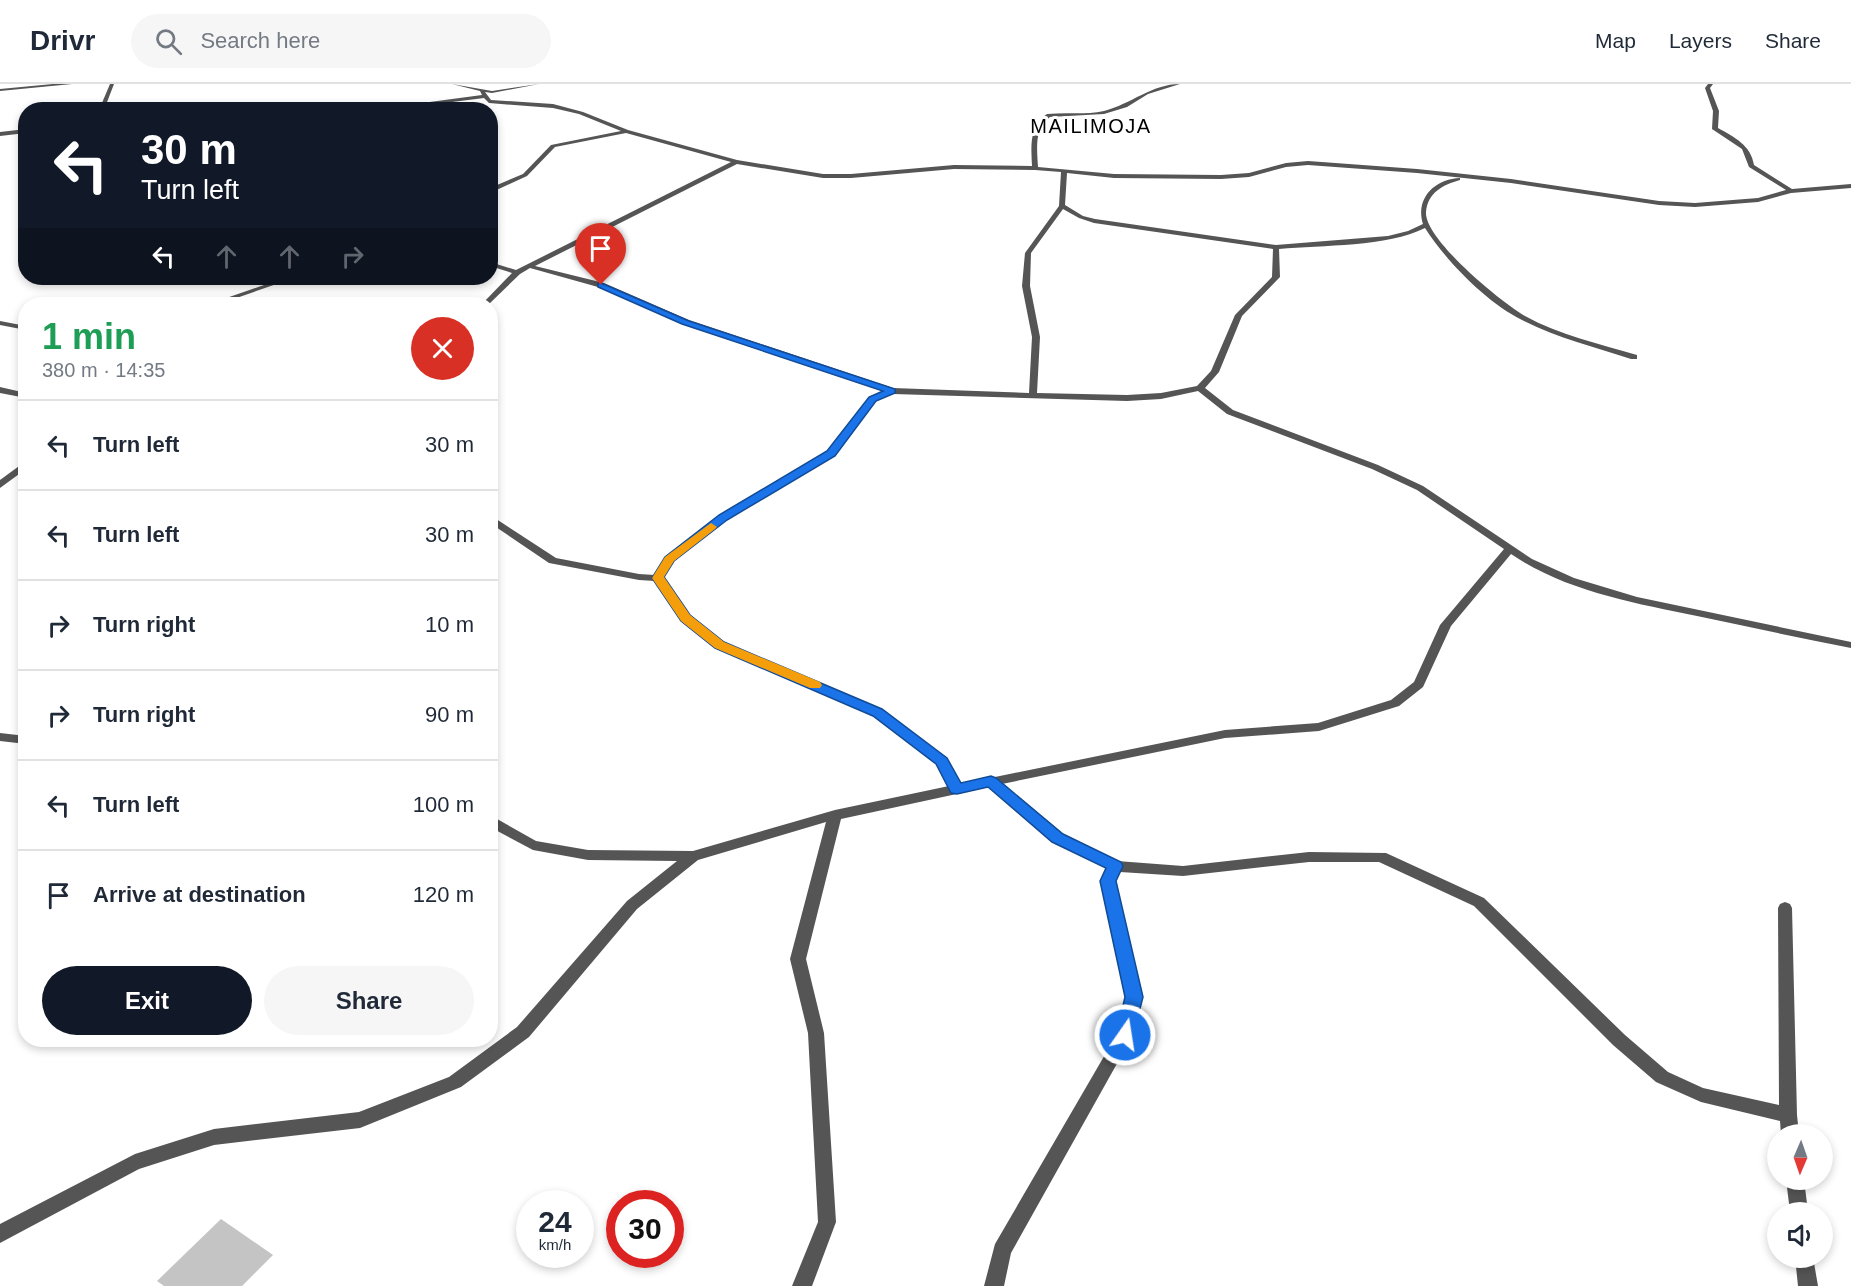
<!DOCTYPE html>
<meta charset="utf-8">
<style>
:root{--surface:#fff;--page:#f6f6f7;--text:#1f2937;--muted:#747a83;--line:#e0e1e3;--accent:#111827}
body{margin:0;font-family:Arial,sans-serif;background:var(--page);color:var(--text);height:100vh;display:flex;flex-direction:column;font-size:22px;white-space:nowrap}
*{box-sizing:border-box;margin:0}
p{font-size:20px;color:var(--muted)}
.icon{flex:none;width:33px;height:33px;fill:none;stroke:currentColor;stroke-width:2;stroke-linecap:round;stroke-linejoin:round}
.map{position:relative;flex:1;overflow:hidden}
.side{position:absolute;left:18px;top:213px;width:480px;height:750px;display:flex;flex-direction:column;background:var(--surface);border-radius:24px;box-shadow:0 3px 9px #0003}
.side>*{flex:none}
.hud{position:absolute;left:18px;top:18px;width:480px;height:183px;border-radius:24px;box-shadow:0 3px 9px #0003;background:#111827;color:#fff;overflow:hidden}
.needle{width:39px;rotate:182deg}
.fabs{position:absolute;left:1767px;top:1040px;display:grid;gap:12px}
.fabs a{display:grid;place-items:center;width:66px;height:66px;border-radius:50%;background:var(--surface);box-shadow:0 3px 9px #0003;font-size:30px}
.speed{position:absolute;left:516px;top:1106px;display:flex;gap:12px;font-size:30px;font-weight:700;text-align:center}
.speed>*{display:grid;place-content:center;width:78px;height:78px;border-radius:50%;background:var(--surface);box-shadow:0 3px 9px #0003;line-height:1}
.speed small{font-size:15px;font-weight:400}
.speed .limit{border:9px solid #d22;background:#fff;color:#111}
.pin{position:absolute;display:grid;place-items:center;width:51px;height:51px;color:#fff;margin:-62px -26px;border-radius:50% 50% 50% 0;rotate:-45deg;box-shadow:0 0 6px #0007}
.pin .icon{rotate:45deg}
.me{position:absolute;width:66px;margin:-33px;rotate:13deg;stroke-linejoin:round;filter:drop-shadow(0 0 4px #0008)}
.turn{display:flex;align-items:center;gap:21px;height:126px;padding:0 24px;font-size:27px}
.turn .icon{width:78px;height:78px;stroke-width:2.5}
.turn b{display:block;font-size:42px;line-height:51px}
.lanes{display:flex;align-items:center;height:57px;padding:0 24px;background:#0003;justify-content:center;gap:30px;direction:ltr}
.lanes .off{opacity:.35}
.round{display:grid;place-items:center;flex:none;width:63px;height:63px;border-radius:32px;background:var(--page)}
.headline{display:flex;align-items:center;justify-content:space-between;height:102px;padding:0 24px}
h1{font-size:36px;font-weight:600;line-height:45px;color:#1e9e55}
.action{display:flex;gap:12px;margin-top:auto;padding:12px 24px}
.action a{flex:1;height:69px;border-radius:36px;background:var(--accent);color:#fff;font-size:24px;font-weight:600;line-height:69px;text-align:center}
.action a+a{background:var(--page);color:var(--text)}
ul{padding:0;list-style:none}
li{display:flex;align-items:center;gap:18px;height:90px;padding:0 24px;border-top:2px solid var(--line)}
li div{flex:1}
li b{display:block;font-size:22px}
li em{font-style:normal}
header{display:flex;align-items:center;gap:36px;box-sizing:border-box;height:84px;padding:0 30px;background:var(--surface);border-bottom:2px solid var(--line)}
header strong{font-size:28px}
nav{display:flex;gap:33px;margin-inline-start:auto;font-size:21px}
.search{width:420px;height:54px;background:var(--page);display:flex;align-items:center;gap:15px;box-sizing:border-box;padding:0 21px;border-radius:33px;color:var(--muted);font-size:22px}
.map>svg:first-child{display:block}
</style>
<header>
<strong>Drivr</strong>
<div class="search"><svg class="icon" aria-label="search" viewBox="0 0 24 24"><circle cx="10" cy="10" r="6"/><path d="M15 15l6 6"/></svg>Search here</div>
<nav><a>Map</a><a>Layers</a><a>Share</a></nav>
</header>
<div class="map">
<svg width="1851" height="1202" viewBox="0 0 1851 1202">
<rect width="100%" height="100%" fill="#fff"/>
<!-- building -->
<polygon fill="#c4c4c4" points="221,1135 273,1171 242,1202 164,1202 157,1197"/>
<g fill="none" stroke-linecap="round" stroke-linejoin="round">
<!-- minor -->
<g fill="#555" fill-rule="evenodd">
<polygon points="53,0 72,0 0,7 0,5"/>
<polygon points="110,0 114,0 104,26 99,26"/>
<path d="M452,0L492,7L539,0L492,9L485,8L491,16L553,20L583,28L628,46L737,76L823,90H851L954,81L1032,82C1031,62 1029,42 1047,30C1066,28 1086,31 1104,27C1131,20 1152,0 1180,0L1148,10L1127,23L1104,30L1050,33C1034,44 1037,65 1038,83L1114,90L1221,91L1249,89L1286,79L1308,77L1417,85L1511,95L1659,117L1695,119L1758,114L1786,106L1749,83L1742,65L1712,45L1713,27L1705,4L1708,0H1713L1710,4L1719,27L1718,44C1734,53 1751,61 1754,81L1792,105L1851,100V104L1791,109L1758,118L1695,123L1659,121L1511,99L1417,89L1308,81L1286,83L1249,93L1221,95L1114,94L1067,89L1065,121L1083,132L1095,135L1276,161L1388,152L1408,147L1423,140C1415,115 1434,95 1460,94V96C1443,101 1428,108 1426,128C1424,155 1502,219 1525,232C1559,251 1600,260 1637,271V275H1631C1595,263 1556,254 1522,236C1486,218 1447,178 1425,144C1387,163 1323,161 1279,165L1280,193L1242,232L1219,288L1205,304L1233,326L1378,381L1423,402L1532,475L1574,494L1637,513L1851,558V564C1800,554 1749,543 1697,532C1634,519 1565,507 1511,470L1451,542L1423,603L1399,622L1319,647L1225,654L1002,700L1062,750L1117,777L1183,782L1309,768L1386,769L1484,814L1625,951L1668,988L1703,1004L1779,1021L1778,824L1780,820L1785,818L1790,820L1792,824L1797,1031L1799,1050H1781L1780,1037L1701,1018L1656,998L1613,961L1474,822L1379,778H1309L1183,792L1120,788L1115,797L1142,913L1133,951L1011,1169L1004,1202H984L995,1160L1117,950L1126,913L1101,797L1107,784L1052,758L989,703L841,735L806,875L824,949L836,1138L812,1202H792L818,1138L808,949L790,875L826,738L698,776L637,825L529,953L461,1003L360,1044L214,1061L139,1085L0,1159V1140L135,1070L214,1045L359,1028L449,993L517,943L627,817L677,777L588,776L533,766L490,743V731L536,757L588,766L693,767L835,726L949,702L937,680L873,631L716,563L682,536L655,497L639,496L549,479L490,439V431L556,474L639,490L655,491L666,473L719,431L828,367L869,313L884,307L683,240L598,203L530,184L520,190L489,220H482L512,189L490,182V178L516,186L731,78L626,49L555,63L527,92L490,109V104L523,90L551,61L621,47L579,30L553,24L489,19L484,14L389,26H370L482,11L480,7ZM737,80L823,94H851L954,85L1035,86L1061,88L1059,122L1025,169L1022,202L1032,253L1029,309L893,304L689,236L604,199L535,182ZM1063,125L1079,134L1094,139L1273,165L1272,193L1235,231L1211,287L1197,302L1161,309L1127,311L1037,309L1040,253L1030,202L1031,169ZM1198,307L1227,330L1372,385L1417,406L1504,465L1440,541L1414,598L1391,616L1318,639L1225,646L961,700L947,674L881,625L724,559L690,532L663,494L674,477L727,435L834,371L875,317L893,310L1127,317L1161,315Z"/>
<polygon points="26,45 26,49 0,52 0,48"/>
<polygon points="284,194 294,194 219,220 209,220"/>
<polygon points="0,237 26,242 26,246 0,241"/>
<polygon points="0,303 26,309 26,314 0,309"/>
<polygon points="26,377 26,385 0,404 0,396"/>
<polygon points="0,649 26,652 26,660 0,657"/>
<polygon points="1786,1095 1804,1095 1808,1128 1790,1128"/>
<polygon points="1795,1173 1813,1173 1818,1202 1798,1202"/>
</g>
</g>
<!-- route -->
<polygon fill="#1a73e8" stroke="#114b97" stroke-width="1.5" points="601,199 689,237 895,305 895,309 876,317 835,372 727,436 674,477 664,493 690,531 724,558 882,625 947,674 961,699 991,692 996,694 1063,750 1121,778 1123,782 1116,797 1143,913 1132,956 1125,958 1119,956 1116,951 1125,913 1100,797 1106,784 1052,758 988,703 957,710 951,709 936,680 873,632 715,564 681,537 652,494 665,473 719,431 827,367 869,313 883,307 682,240 598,203 598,199"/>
<!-- slow -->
<polygon fill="#f59e0b" points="711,439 717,443 715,445 674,477 664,493 690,531 724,558 820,598 822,601 820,604 810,604 715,564 681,537 652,494 665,473"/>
<g text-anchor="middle" stroke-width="6" stroke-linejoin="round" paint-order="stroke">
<!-- far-quarter labels -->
<g font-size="20" letter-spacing="1.5" fill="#000" stroke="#fff">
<text x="1091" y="49">MAILIMOJA</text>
</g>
</g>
</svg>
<div class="fabs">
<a><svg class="needle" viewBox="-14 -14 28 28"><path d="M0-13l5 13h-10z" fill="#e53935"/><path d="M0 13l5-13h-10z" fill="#747a83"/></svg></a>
<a><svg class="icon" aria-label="sound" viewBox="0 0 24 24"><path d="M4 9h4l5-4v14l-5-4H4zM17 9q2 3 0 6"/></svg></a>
</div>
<div class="speed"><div>24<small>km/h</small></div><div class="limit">30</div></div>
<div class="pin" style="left:601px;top:201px;background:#d93025"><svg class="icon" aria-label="arrive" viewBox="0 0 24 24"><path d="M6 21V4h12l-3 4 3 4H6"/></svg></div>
<svg class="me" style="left:1125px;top:951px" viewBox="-20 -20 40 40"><circle r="17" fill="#1a73e8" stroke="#fff" stroke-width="3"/><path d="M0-11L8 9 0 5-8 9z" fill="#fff"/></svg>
<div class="hud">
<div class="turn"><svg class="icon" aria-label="left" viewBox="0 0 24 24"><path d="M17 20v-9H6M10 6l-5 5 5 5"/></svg><div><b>30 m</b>Turn left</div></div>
<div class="lanes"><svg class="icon" aria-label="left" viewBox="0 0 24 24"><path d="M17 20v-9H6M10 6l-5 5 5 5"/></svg><svg class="icon off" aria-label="ahead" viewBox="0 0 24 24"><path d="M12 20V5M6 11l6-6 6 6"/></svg><svg class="icon off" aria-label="ahead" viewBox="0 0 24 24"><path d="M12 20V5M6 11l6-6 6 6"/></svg><svg class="icon off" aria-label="right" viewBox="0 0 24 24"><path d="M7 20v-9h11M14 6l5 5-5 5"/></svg></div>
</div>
<section class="side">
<div class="headline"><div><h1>1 min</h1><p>380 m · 14:35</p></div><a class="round" style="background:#d93025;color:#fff"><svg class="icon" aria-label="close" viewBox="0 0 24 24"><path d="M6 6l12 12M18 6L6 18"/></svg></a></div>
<ul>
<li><svg class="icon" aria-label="left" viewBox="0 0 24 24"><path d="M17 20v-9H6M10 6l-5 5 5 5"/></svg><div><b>Turn left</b></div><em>30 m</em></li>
<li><svg class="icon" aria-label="left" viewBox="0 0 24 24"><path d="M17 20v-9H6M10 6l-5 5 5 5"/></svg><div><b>Turn left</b></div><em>30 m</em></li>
<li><svg class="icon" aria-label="right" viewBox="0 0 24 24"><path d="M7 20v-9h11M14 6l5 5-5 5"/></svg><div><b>Turn right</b></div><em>10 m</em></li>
<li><svg class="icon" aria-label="right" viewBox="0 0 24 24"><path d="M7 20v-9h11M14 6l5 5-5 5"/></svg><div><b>Turn right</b></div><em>90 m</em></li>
<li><svg class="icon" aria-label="left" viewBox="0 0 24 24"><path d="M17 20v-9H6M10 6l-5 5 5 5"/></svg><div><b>Turn left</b></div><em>100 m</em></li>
<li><svg class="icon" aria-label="arrive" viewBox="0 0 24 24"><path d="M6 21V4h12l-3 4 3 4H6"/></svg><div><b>Arrive at destination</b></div><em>120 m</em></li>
</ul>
<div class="action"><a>Exit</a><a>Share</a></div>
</section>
</div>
